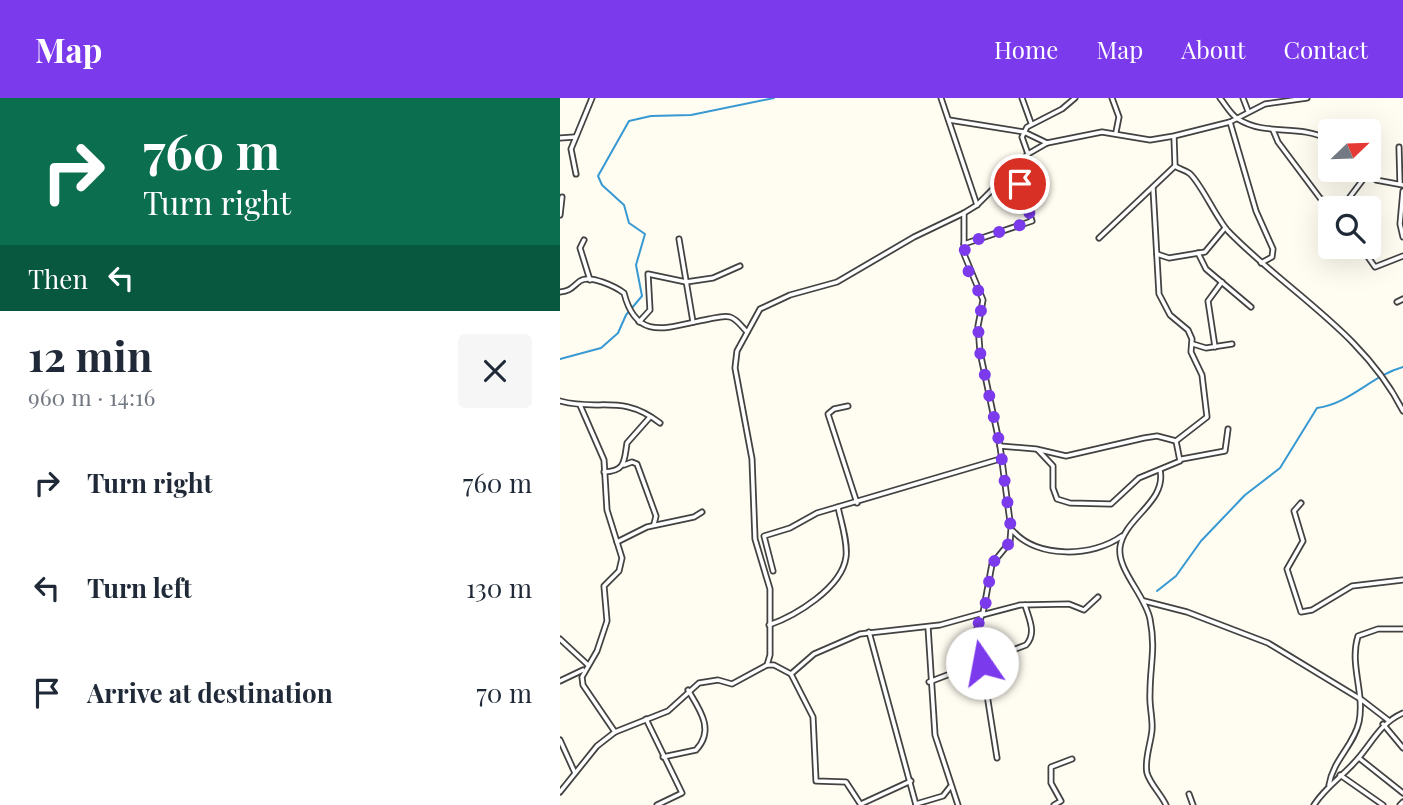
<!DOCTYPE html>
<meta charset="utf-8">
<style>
:root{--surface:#fff;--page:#f6f6f7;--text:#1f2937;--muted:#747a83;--accent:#7c3aed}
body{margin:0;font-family:"Playfair Display",serif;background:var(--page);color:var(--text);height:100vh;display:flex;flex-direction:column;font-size:26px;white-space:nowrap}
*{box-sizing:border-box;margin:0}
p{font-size:23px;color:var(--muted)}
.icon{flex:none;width:38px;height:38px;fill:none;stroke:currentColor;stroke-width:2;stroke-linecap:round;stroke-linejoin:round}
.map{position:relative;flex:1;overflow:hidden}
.drawer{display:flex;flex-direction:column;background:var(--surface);width:560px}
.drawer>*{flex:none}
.guide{background:#0b6e4f;color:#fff;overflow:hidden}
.needle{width:46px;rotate:67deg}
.tools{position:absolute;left:758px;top:21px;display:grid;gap:14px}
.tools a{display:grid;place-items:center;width:63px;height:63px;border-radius:7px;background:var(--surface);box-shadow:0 7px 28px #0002;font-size:35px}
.pin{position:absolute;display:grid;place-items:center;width:60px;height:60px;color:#fff;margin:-30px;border:4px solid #fff;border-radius:50%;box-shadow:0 2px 7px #0007}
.me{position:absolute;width:77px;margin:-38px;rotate:348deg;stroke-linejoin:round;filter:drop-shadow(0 0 5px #0008)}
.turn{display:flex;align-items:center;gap:24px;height:147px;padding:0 28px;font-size:32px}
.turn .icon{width:91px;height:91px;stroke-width:2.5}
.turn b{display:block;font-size:49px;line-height:60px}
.then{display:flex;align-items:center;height:66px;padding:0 28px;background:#0003;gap:14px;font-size:26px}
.round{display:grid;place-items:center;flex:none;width:74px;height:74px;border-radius:7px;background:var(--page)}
.headline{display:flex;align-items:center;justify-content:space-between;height:119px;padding:0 28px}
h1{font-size:42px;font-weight:700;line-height:52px}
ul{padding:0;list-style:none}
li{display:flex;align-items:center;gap:21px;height:105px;padding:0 28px}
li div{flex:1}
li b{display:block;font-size:26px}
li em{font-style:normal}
header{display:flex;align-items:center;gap:42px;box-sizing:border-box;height:98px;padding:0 35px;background:var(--accent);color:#fff}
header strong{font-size:33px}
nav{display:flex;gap:38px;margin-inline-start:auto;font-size:24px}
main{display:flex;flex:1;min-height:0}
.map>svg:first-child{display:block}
</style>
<header>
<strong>Map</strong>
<nav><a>Home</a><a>Map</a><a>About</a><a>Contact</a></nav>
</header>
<main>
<section class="drawer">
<div class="guide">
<div class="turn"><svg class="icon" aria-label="right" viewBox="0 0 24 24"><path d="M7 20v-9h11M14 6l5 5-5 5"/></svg><div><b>760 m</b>Turn right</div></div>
<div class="then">Then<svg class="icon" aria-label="left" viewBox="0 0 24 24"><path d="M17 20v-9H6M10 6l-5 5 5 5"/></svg></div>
</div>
<div class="headline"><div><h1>12 min</h1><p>960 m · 14:16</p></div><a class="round"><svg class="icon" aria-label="close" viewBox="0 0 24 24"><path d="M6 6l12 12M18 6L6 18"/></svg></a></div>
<ul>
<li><svg class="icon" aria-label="right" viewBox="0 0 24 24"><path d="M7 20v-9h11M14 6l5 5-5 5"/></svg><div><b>Turn right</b></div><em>760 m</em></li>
<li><svg class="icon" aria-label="left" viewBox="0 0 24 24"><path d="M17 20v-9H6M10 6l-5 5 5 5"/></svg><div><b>Turn left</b></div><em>130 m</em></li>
<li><svg class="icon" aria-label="arrive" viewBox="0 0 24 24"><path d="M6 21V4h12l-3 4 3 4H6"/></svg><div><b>Arrive at destination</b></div><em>70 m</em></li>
</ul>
</section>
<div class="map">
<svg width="843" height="707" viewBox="0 0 843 707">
<rect width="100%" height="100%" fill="#fffcf1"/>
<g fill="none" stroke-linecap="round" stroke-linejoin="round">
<!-- stream -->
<g stroke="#3799d3" stroke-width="2">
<polyline points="0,261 41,250 58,235 66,217 82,198 76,167 85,136 69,125 64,107 42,87 38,78 69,23 91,18 131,17 214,0"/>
<path d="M597,493L616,478L641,443L685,397L720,370L757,310C791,305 811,278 843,269"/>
</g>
<defs>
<g id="minor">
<polyline points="381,0 417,107"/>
<polyline points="462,0 471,25"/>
<polyline points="552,0 559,19 556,34"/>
<path d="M660,0C666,7 670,16 678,21C707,39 737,25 770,42"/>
<polyline points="683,0 688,13"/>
<polyline points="389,22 464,34 487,45"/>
<polyline points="670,24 696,113 713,151 712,159 701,165"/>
<polyline points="713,32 718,44 760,100 766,104 778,102 784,110"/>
<path d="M614,39L615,68C619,71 625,72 629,75C640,83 656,120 668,133C726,193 804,235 843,313"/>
<polyline points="0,40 15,39"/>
<polyline points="839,49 840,86"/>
<polyline points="468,56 462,39 467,29 502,11 515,0"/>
<polyline points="805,72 816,82 843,87"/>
<polyline points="16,76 11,51 32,0"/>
<polyline points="843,93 840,126 843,139"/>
<polyline points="783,108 808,75"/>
<polyline points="0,117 2,99"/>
<polyline points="539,140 615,68"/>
<polyline points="119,141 133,224"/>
<polyline points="24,142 20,150 30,182"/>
<polyline points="404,146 472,123 454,71"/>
<polyline points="801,149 815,169 843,158"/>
<polyline points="638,155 646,171 691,209"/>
<polyline points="597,156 609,160 645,154 665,130"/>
<path d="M0,194C11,193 12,189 20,183C30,176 56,189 64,195C77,246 110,228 149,221C155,220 164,217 170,219C177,221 182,229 187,234"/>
<polyline points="837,204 843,201"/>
<polyline points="79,224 90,212 88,176 126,184 153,180 180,168"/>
<polyline points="633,246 646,250 672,246"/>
<polyline points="655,249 648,203 662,184"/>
<path d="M0,303C40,314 61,295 100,325"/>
<polyline points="20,307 44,362 47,412 62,460 59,473 44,488 47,523 37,553 22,579 23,587 55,634"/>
<polyline points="288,308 274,311 268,316 297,405"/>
<polyline points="440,348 476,351 506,358 584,340 597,338 616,343 647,319 642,277 631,254 632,241 628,232 610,217 599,196 593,90"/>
<polyline points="478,352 493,368 493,390 497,401 510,405 551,406 579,380 620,363 616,343"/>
<polyline points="622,361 665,353 668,331"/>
<polyline points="64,367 72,364 77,366 96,418 94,426"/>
<path d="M600,372C607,404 564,420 560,449C557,472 585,497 590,521C596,551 590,567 590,595C589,608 593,620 592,632C591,645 584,662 587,675C590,686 601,696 606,707"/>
<path d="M44,374C66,373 64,363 67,345L90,319"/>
<polyline points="741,405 734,413 743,443 727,471 741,514 752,512 792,488 843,482"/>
<path d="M453,433C478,461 533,459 562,438"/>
<polyline points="57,444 87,429 134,419 142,414"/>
<polyline points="213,473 204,438 230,430 257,415 440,361"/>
<polyline points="584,503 627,514 708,545 802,602 828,622"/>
<path d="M209,527C235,518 282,490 286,459C288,444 281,424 278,409"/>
<polyline points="368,529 375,637 398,707"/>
<polyline points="309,534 356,707"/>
<polyline points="0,541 28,567"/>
<polyline points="207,567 214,567 231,576 254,556 300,536 380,527 423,515 432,466 450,444 451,431 440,348 420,254 418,228 423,202 404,156 404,115"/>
<polyline points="231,576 253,619 256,683 286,684 301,707"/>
<polyline points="0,583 23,572"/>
<path d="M369,584L466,547C477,535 469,521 465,507"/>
<polyline points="86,621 122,695 97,707"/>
<polyline points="823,626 843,650"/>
<polyline points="0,642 15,675"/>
<path d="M103,659L136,652C155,632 140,612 128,592"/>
<polyline points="437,660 422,565 413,541 422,517 460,507 509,506 524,512 538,499"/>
<polyline points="799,660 843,695"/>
<polyline points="780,677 823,707"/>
<path d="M769,687C773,662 794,647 799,624C805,594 789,567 798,538L818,531H843"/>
<polyline points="0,694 37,648 55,634 108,613 139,585 158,582 172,586 207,567 210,557 210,491 195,441 192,361 175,270 177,253 200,211 230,197 277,184 354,139 404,115 417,107 468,56 487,45 542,34 590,42 614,38 670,24 705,6 747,0"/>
<polyline points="629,696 633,707"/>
<polyline points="301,706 351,683"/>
<polyline points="356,706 383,698 390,689"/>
<polyline points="494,707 501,703 491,685 491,669 512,661"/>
<path d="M754,707C765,690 779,681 793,666C811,648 818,626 843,615"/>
<polyline points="840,707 843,704"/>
</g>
</defs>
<!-- minor casing -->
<use href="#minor" stroke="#424242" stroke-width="7"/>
<!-- minor -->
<use href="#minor" stroke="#fff" stroke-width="3.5"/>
</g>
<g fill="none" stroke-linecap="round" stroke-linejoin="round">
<!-- route -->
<polyline stroke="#7c3aed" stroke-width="12" stroke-dasharray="0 21.6" points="422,565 413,547 414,534 424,515 432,466 450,444 451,431 440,348 420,254 418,228 423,202 407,170 404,146 472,123 460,86"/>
</g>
</svg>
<div class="tools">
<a><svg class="needle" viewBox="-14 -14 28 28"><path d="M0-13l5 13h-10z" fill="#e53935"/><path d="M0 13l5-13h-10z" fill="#747a83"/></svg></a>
<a><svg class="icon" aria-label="search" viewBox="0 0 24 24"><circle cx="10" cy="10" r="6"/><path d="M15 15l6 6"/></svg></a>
</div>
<div class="pin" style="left:460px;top:86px;background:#d93025"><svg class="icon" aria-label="arrive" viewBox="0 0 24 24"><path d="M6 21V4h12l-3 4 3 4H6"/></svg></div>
<svg class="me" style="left:422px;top:565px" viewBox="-20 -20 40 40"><circle r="19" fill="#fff"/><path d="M0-13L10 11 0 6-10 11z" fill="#7c3aed"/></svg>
</div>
</main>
